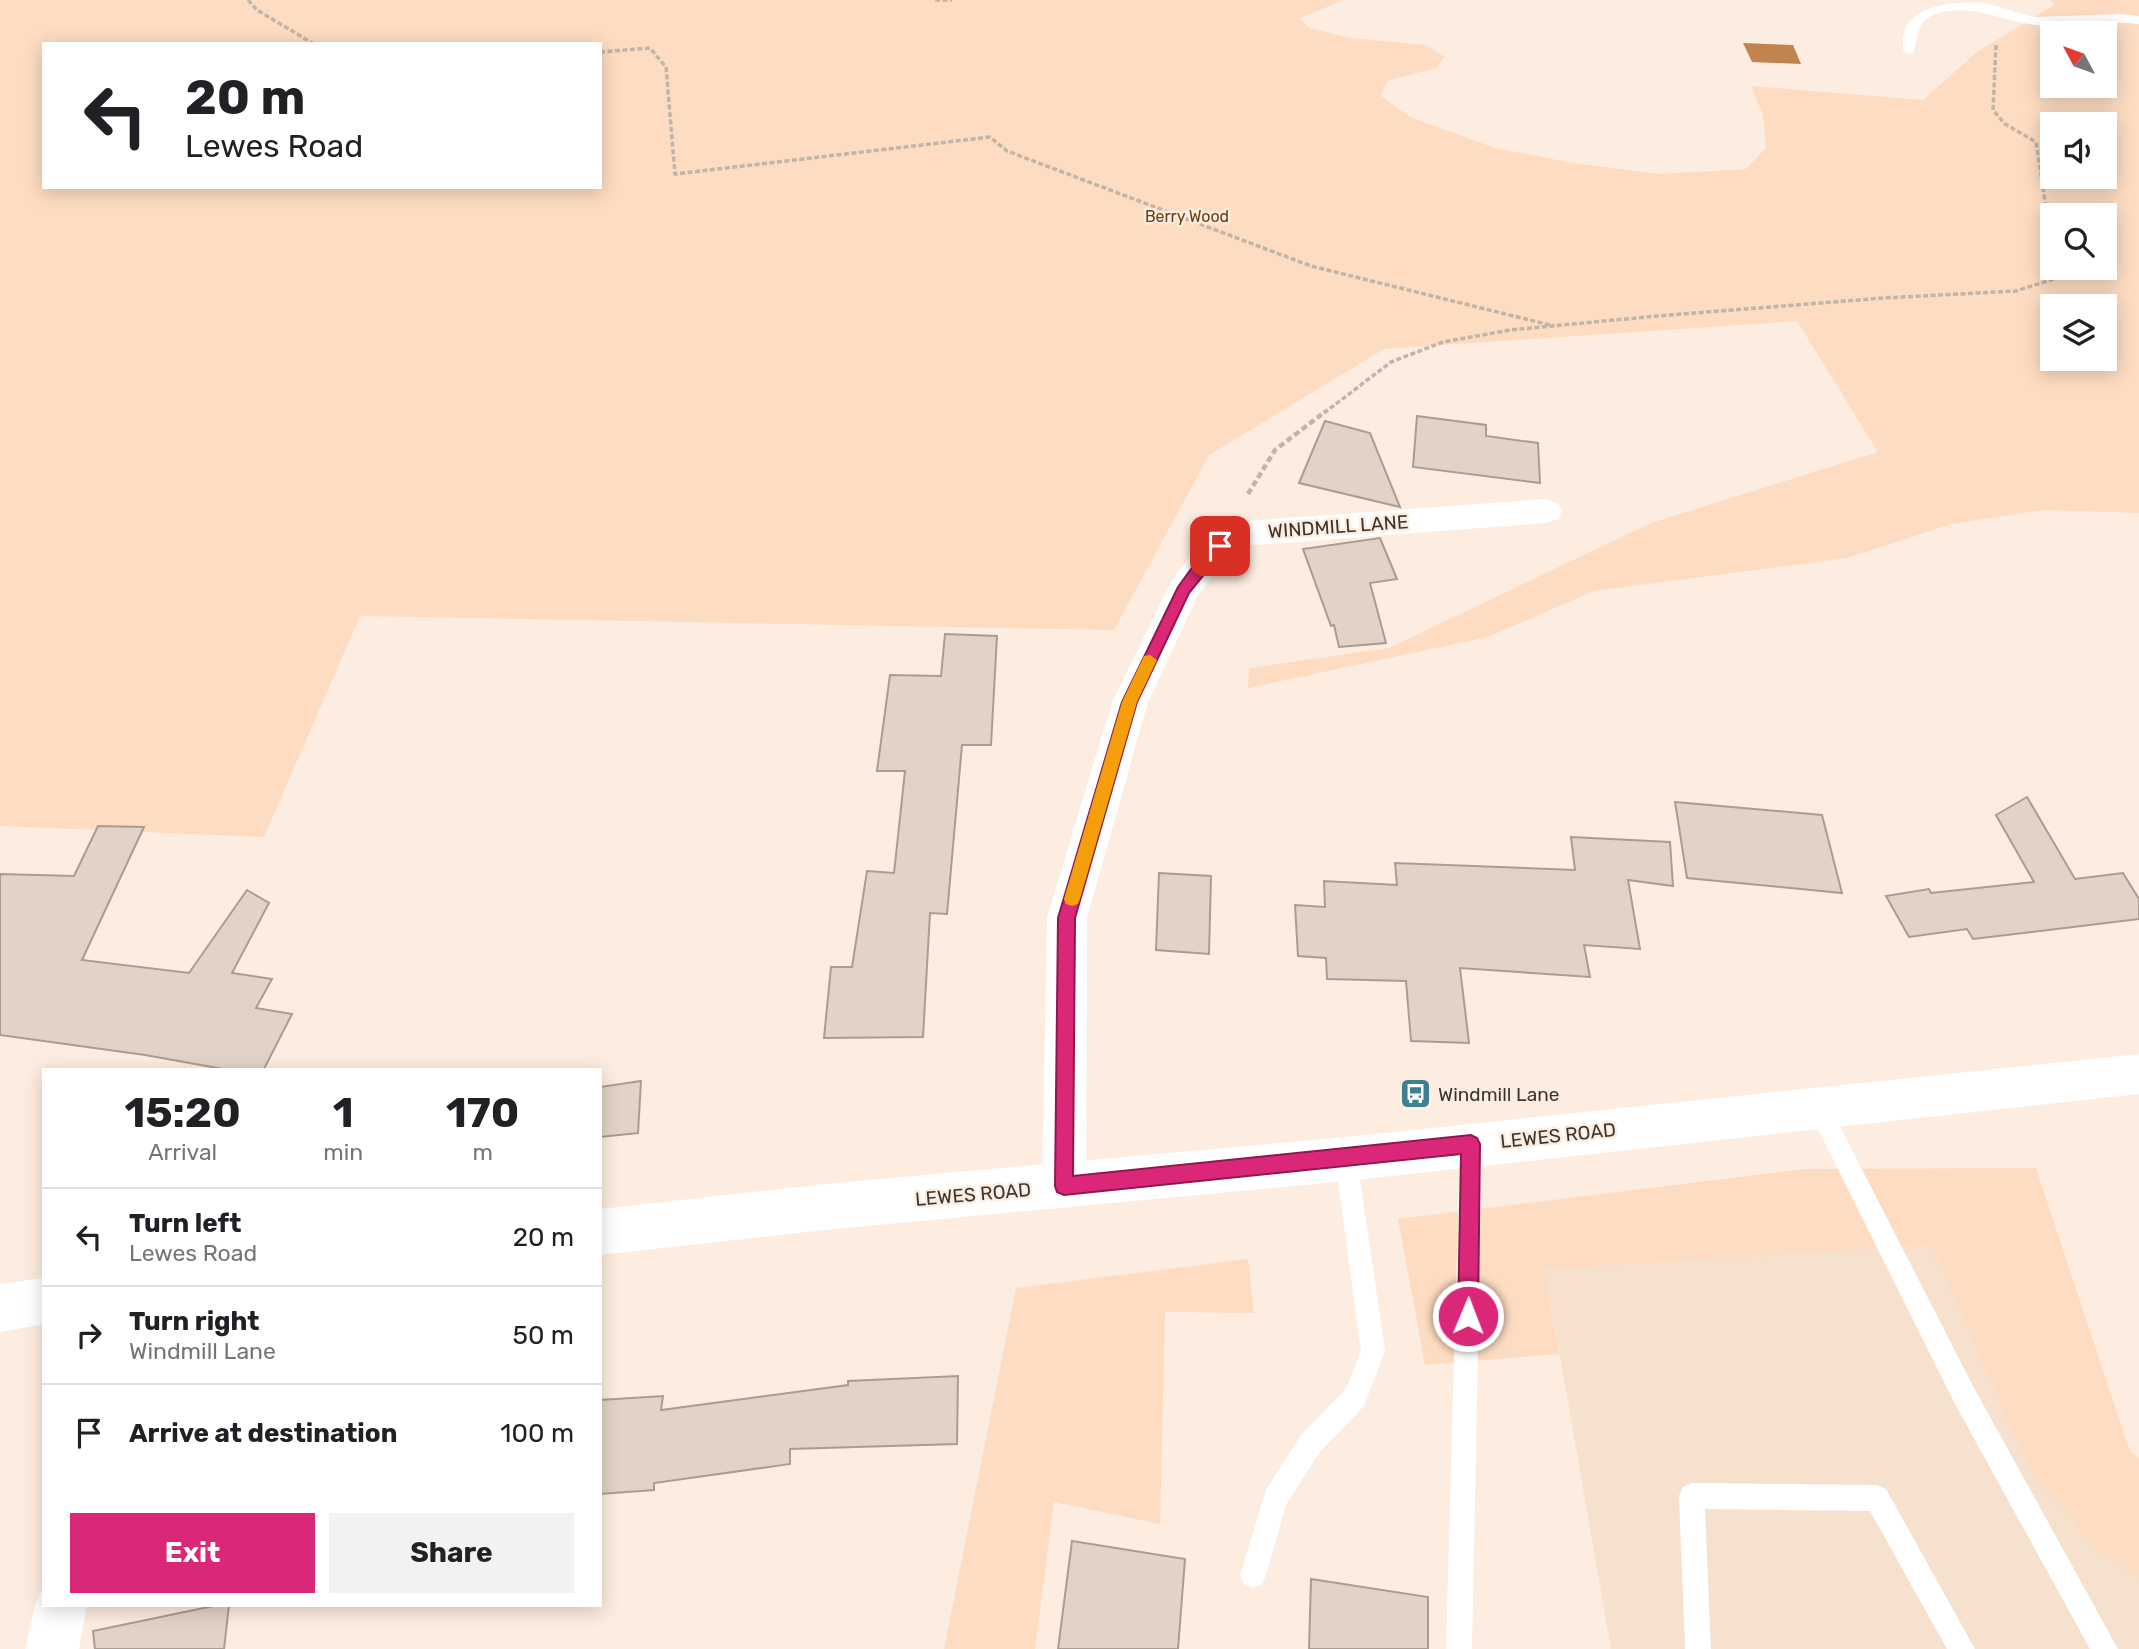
<!DOCTYPE html>
<style>
:root{--surface:#fff;--page:#f2f2f2;--text:#202124;--muted:#757577;--line:#e0e0e0;--accent:#db2777}
body{margin:0;font-family:Rubik,sans-serif;background:var(--page);color:var(--text);height:100vh;display:flex;flex-direction:column;font-size:26px;white-space:nowrap}
*{box-sizing:border-box;margin:0}
p{font-size:23px;color:var(--muted)}
.icon{flex:none;width:38px;height:38px;fill:none;stroke:currentColor;stroke-width:2;stroke-linecap:round;stroke-linejoin:round}
.map{position:relative;flex:1;overflow:hidden}
.panel{position:absolute;left:42px;top:1068px;width:560px;height:539px;display:flex;flex-direction:column;background:var(--surface);border-radius:0px;box-shadow:0 4px 18px #0003}
.panel>*{flex:none}
.top-card{position:absolute;left:42px;top:42px;width:560px;height:147px;border-radius:0px;box-shadow:0 4px 18px #0003;background:#fff;color:var(--text);overflow:hidden}
.needle{width:46px;rotate:311deg}
.tools{position:absolute;left:2040px;top:21px;display:grid;gap:14px}
.tools a{display:grid;place-items:center;width:77px;height:77px;border-radius:0px;background:var(--surface);box-shadow:0 4px 18px #0003;font-size:35px}
.pin{position:absolute;display:grid;place-items:center;width:60px;height:60px;color:#fff;margin:-30px;border-radius:14px;box-shadow:0 4px 10px #0006}
.me{position:absolute;width:77px;margin:-38px;rotate:1deg;stroke-linejoin:round;filter:drop-shadow(0 0 5px #0008)}
.turn{display:flex;align-items:center;gap:24px;height:147px;padding:0 28px;font-size:32px}
.turn .icon{width:91px;height:91px;stroke-width:2.5}
.turn b{display:block;font-size:49px;line-height:60px}
.eta{display:flex;justify-content:space-evenly;align-items:center;height:119px;text-align:center}
.eta b{font-size:42px;font-weight:700;line-height:49px}
.cta{display:flex;gap:14px;margin-top:auto;padding:14px 28px}
.cta a{flex:1;height:80px;border-radius:0px;background:var(--accent);color:#fff;font-size:28px;font-weight:700;line-height:80px;text-align:center}
.cta a+a{background:var(--page);color:var(--text)}
ul{padding:0;list-style:none}
li{display:flex;align-items:center;gap:21px;height:98px;padding:0 28px;border-top:2px solid var(--line)}
li div{flex:1}
li b{display:block;font-size:26px}
li em{font-style:normal}
.map>svg:first-child{display:block}
</style>
<div class="map">
<svg width="2139" height="1649" viewBox="0 0 2139 1649">
<rect width="100%" height="100%" fill="#fdede0"/>
<!-- built -->
<polygon fill="#f6e0ce" points="1931,1245 2032,1474 2099,1551 2139,1579 2139,1649 1611,1649 1545,1270"/>
<!-- green -->
<g fill="#fddcc1" fill-rule="evenodd">
<path d="M0,0H1344L1300,18L1309,28L1351,38L1426,45L1445,57L1436,68L1387,81L1381,96L1410,117L1495,148L1573,163L1660,174L1746,169L1766,148L1763,115L1751,86L1923,100L1977,52L2054,5L2051,0H2139V513L2043,510L1951,524L1847,558L1594,591L1488,637L1248,688L1249,668L1389,648L1651,523L1878,452L1797,321L1384,349L1209,455L1114,630L360,616L264,837L0,826ZM2053,33H2105V86H2053ZM44,44H600V187H44ZM2053,124H2105V177H2053ZM2053,215H2105V268H2053ZM2053,306H2105V359H2053Z"/>
<polygon points="2036,1168 2130,1452 2139,1458 2139,1579 2099,1551 2032,1474 1931,1245 1545,1270 1559,1354 1425,1365 1398,1219 1804,1169"/>
<polygon points="1248,1259 1254,1313 1165,1312 1160,1524 1054,1502 1035,1649 944,1649 1016,1288"/>
</g>
<!-- water -->
<polygon fill="#c2844e" points="1743,43 1793,45 1801,64 1752,62"/>
<!-- building -->
<g fill="#e3d3c6" stroke="#ac9c90" stroke-width="2">
<polygon points="1417,416 1486,425 1486,436 1538,443 1540,483 1413,467"/>
<polygon points="1325,421 1370,433 1400,507 1299,483"/>
<polygon points="1380,538 1397,579 1370,583 1386,643 1339,647 1334,625 1331,626 1303,549"/>
<polygon points="945,634 997,636 991,745 962,745 947,914 930,913 923,1037 824,1038 831,967 852,967 867,871 894,873 905,771 877,771 890,675 941,676"/>
<polygon points="2027,797 2075,879 2123,873 2139,899 2139,919 1973,939 1967,929 1909,937 1886,896 1929,889 1931,893 2034,882 1996,815"/>
<polygon points="1675,802 1822,815 1842,893 1687,878"/>
<polygon points="98,826 144,827 82,960 189,973 247,890 269,903 232,973 272,979 256,1008 292,1014 264,1069 223,1069 145,1055 0,1035 0,874 74,876"/>
<polygon points="1571,837 1670,842 1673,886 1628,880 1640,949 1584,945 1590,977 1460,968 1469,1043 1411,1041 1406,981 1327,979 1326,958 1298,956 1295,905 1325,907 1324,881 1397,885 1395,863 1575,870"/>
<polygon points="1159,873 1211,876 1209,954 1156,950"/>
<polygon points="641,1081 638,1133 600,1137 600,1087"/>
<polygon points="958,1376 957,1444 790,1449 790,1464 654,1483 654,1490 600,1494 600,1400 663,1396 661,1410 848,1385 848,1381"/>
<polygon points="1072,1541 1185,1559 1178,1649 1058,1649"/>
<polygon points="1311,1579 1428,1597 1428,1649 1309,1649"/>
<polygon points="218,1605 229,1605 224,1649 95,1649 93,1631"/>
</g>
<g fill="none" stroke-linecap="round" stroke-linejoin="round">
<!-- path-far1 -->
<g stroke="#c1b4a9" stroke-width="3.5" stroke-dasharray="5 2.5" stroke-linecap="butt">
<polyline points="248,0 257,10 314,44"/>
<polyline points="935,0 952,0"/>
<polyline points="1996,45 1993,110 2005,124 2036,142 2053,253"/>
<polyline points="600,52 650,48 666,67 675,174 990,137 1007,151 1311,266 1554,326"/>
<polyline points="1324,413 1391,362 1443,342 1510,330 1657,316 1883,298 2016,291 2057,278 2055,268"/>
</g>
<!-- path -->
<polyline stroke="#c1b4a9" stroke-width="4.5" stroke-dasharray="6 3.5" stroke-linecap="butt" points="1248,494 1275,450 1326,411"/>
<!-- service -->
<g fill="#fff" fill-rule="evenodd">
<path d="M1980,2L2035,17L2121,14L2139,16V24C2105,20 2071,27 2037,25C2001,22 1967,0 1931,16C1914,26 1919,39 1913,53L1909,54L1903,50C1903,45 1902,38 1904,33C1912,3 1956,3 1980,2Z"/>
<polygon points="1820,1100 1828,1103 1973,1386 2118,1649 2090,1649 1955,1404 1812,1117 1809,1110 1812,1103"/>
<polygon points="1471,1133 1479,1136 1482,1144 1472,1649 1446,1649 1460,1144 1463,1136"/>
<polygon points="1346,1148 1354,1151 1357,1159 1385,1351 1364,1406 1319,1453 1286,1505 1266,1575 1262,1584 1253,1588 1244,1584 1240,1575 1266,1490 1301,1435 1346,1389 1361,1351 1335,1159 1338,1151"/>
<polygon points="1692,1483 1877,1485 1886,1489 1975,1649 1947,1649 1870,1511 1705,1509 1711,1649 1685,1649 1679,1496 1683,1487"/>
</g>
<!-- minor -->
<g fill="#fff" fill-rule="evenodd">
<polygon points="1546,499 1558,503 1562,511 1558,519 1546,523 1242,546 1219,567 1197,597 1148,702 1087,918 1086,1186 1080,1202 1064,1208 1048,1202 1042,1186 1047,918 1112,702 1171,582 1195,549 1221,525 1233,522"/>
<polygon points="44,1586 44,1605 87,1605 79,1649 25,1649 35,1605"/>
</g>
<!-- trunk -->
<g fill="#fff" fill-rule="evenodd">
<polygon points="2139,1054 2139,1094 1346,1181 825,1230 600,1255 600,1209 825,1184 1346,1137"/>
<polygon points="44,1278 44,1324 0,1332 0,1284"/>
</g>
</g>
<!-- route -->
<polygon fill="#db2777" stroke="#8e194d" stroke-width="2" points="1220,541 1227,546 1189,593 1137,702 1075,918 1073,1176 1471,1135 1477,1138 1480,1144 1478,1316 1475,1323 1468,1326 1461,1323 1458,1316 1461,1154 1064,1195 1057,1192 1055,1186 1058,918 1122,702 1178,587 1202,554"/>
<!-- slow -->
<polygon fill="#f59e0b" points="1150,655 1157,660 1137,702 1080,899 1078,904 1072,906 1066,904 1064,899 1122,702 1144,656"/>
<!-- icons -->
<defs>
<symbol id="bus-square" viewBox="-11 -11 22 22"><rect x="-9" y="-9" width="18" height="18" rx="4" fill="#3d8090" stroke="#fdede0"/><path d="M-5-6H5V4H4V6H2V4H-2V6H-4V4H-5ZM-3.5-4V0h7V-4ZM-3.5 1.2v1.5H-2V1.2ZM2 1.2v1.5H3.5V1.2Z" fill="#fff"/></symbol>
</defs>
<g fill-rule="evenodd">
<use href="#bus-square" x="1398" y="1076" width="35" height="35"/>
</g>
<g text-anchor="middle" stroke-width="5" stroke-linejoin="round" paint-order="stroke">
<!-- far-park labels -->
<g font-size="16" fill="#683d14" stroke="#fdede0">
<text x="1187" y="222">Berry Wood</text>
</g>
<!-- street labels -->
<g font-size="19" fill="#3b3530" stroke="#fdede0">
<text transform="translate(1338 526) rotate(-4)" y="7">WINDMILL LANE</text>
<text transform="translate(1558 1135) rotate(-6)" y="7">LEWES ROAD</text>
<text transform="translate(973 1194) rotate(-5)" y="7">LEWES ROAD</text>
</g>
<!-- poi labels -->
<g font-size="19" fill="#3b3530" stroke="#fdede0" text-anchor="start">
<text x="1438" y="1101">Windmill Lane</text>
</g>
</g>
</svg>
<div class="tools">
<a><svg class="needle" viewBox="-14 -14 28 28"><path d="M0-13l5 13h-10z" fill="#e53935"/><path d="M0 13l5-13h-10z" fill="#757577"/></svg></a>
<a><svg class="icon" aria-label="sound" viewBox="0 0 24 24"><path d="M4 9h4l5-4v14l-5-4H4zM17 9q2 3 0 6"/></svg></a>
<a><svg class="icon" aria-label="search" viewBox="0 0 24 24"><circle cx="10" cy="10" r="6"/><path d="M15 15l6 6"/></svg></a>
<a><svg class="icon" aria-label="layers" viewBox="0 0 24 24"><path d="M12 4l9 5-9 5-9-5zM3 14l9 5 9-5"/></svg></a>
</div>
<div class="pin" style="left:1220px;top:546px;background:#d93025"><svg class="icon" aria-label="arrive" viewBox="0 0 24 24"><path d="M6 21V4h12l-3 4 3 4H6"/></svg></div>
<svg class="me" style="left:1468px;top:1316px" viewBox="-20 -20 40 40"><circle r="17" fill="#db2777" stroke="#fff" stroke-width="3"/><path d="M0-11L8 9 0 5-8 9z" fill="#fff"/></svg>
<div class="top-card">
<div class="turn"><svg class="icon" aria-label="left" viewBox="0 0 24 24"><path d="M17 20v-9H6M10 6l-5 5 5 5"/></svg><div><b>20 m</b>Lewes Road</div></div>
</div>
<section class="panel">
<div class="eta">
<div><b>15:20</b><p>Arrival</p></div>
<div><b>1</b><p>min</p></div>
<div><b>170</b><p>m</p></div>
</div>
<ul>
<li><svg class="icon" aria-label="left" viewBox="0 0 24 24"><path d="M17 20v-9H6M10 6l-5 5 5 5"/></svg><div><b>Turn left</b><p>Lewes Road</p></div><em>20 m</em></li>
<li><svg class="icon" aria-label="right" viewBox="0 0 24 24"><path d="M7 20v-9h11M14 6l5 5-5 5"/></svg><div><b>Turn right</b><p>Windmill Lane</p></div><em>50 m</em></li>
<li><svg class="icon" aria-label="arrive" viewBox="0 0 24 24"><path d="M6 21V4h12l-3 4 3 4H6"/></svg><div><b>Arrive at destination</b></div><em>100 m</em></li>
</ul>
<div class="cta"><a>Exit</a><a>Share</a></div>
</section>
</div>
